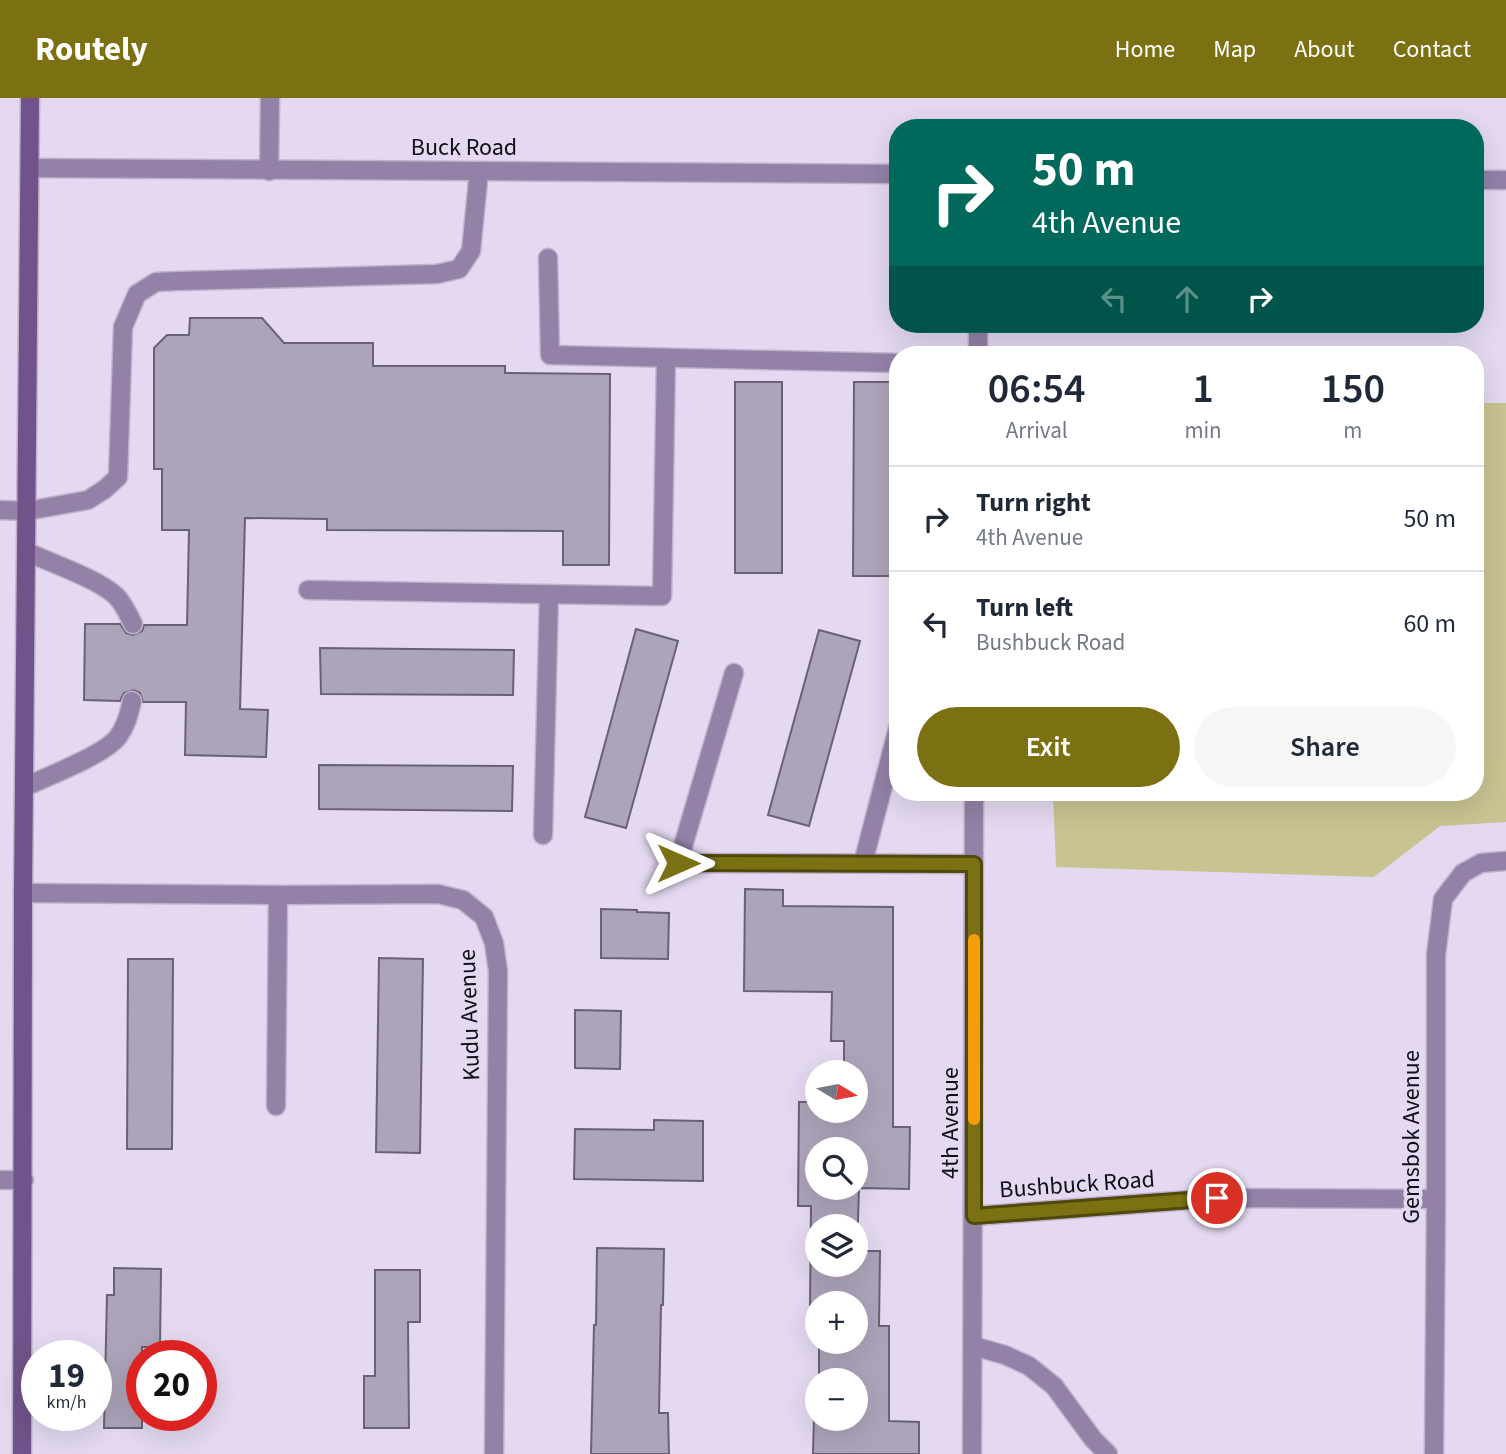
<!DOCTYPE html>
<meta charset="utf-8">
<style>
:root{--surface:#fff;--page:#f6f6f7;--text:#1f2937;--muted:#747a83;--line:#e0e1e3;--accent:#7c7112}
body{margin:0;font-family:"Source Sans 3",sans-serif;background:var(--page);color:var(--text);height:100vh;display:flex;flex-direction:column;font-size:26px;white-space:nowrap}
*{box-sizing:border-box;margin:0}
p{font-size:23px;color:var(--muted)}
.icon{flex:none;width:38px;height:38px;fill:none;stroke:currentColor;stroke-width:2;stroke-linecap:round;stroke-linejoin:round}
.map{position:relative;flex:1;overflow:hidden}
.drawer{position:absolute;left:889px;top:248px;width:595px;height:455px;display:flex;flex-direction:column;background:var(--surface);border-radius:28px;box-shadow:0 7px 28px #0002}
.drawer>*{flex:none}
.banner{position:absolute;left:889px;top:21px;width:595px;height:214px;border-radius:28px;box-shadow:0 7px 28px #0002;background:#00695c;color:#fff;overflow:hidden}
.needle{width:46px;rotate:100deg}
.tools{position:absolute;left:805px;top:962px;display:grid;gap:14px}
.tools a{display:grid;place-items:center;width:63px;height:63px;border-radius:50%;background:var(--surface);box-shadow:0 7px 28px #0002;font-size:35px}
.speed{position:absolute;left:21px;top:1242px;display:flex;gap:14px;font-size:35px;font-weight:700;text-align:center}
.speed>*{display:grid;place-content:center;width:91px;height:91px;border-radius:50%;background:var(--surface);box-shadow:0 7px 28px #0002;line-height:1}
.speed small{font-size:18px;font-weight:400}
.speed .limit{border:10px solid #d22;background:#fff;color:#111}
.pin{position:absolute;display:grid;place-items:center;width:60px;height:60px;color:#fff;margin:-30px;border:4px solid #fff;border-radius:50%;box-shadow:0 2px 7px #0007}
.me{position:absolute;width:77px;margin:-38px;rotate:90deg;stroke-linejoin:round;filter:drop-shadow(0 0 5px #0008)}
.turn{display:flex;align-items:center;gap:24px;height:147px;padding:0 28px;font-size:32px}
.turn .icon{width:91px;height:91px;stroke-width:2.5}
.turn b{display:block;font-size:49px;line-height:60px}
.lanes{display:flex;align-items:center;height:66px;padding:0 28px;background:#0003;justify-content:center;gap:35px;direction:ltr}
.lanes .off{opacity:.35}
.eta{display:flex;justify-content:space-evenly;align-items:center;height:119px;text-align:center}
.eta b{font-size:42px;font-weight:600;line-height:49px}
.button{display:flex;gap:14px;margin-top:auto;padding:14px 28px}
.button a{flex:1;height:80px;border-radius:42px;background:var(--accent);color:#fff;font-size:28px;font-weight:600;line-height:80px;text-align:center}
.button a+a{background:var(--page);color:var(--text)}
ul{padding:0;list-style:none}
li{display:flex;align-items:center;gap:21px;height:105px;padding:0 28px;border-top:2px solid var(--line)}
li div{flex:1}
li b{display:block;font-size:26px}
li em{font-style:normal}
header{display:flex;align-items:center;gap:42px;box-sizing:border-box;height:98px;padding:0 35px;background:var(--accent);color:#fff}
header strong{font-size:33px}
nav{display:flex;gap:38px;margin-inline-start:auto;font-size:24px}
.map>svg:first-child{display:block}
</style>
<header>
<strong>Routely</strong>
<nav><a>Home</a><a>Map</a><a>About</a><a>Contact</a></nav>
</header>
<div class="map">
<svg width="1506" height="1356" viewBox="0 0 1506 1356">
<rect width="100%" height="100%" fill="#e4d9f0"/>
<!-- green -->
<polygon fill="#c9c392" points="1475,305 1506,305 1506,724 1440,728 1374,779 1056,769 1053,695 1475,695"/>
<!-- building -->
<g fill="#aea4ba" stroke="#6a6175" stroke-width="2" fill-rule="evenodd">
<polygon points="190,220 262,220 284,245 373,245 373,268 505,268 505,275 610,276 609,467 563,467 563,433 327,432 327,421 245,420 240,611 268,612 266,659 185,657 186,604 143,604 140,595 134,592 124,595 120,603 84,602 85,526 120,526 126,535 133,537 142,533 144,527 187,527 189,432 162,432 162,371 154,371 154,250 167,237 189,237"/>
<rect x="735" y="284" width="47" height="191"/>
<polygon points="854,284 898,284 898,478 853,478"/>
<polygon points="636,531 678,543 626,730 585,719"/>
<polygon points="819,532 860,543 809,728 768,717"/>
<polygon points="320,550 514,552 513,597 321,596"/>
<polygon points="319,667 513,668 512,713 319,711"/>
<path d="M745,791L783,792V808L893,809V1029H910L909,1091L859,1090L857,1153H880L879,1228H889V1323L919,1324V1356H813L814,1319H817V1321H856V1283H819V1244H856V1206L810,1207L811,1108H798L799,1004H817V1013H856V975H844V943H831L832,894L744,893ZM817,1052H856V1090H817ZM817,1129H856V1167H817Z"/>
<polygon points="601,811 637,812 637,814 669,815 668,861 601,860"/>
<polygon points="379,860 423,861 420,1055 376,1054"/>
<polygon points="128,861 173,861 172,1051 127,1051"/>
<polygon points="575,912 621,913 620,971 575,970"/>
<polygon points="654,1022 703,1023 703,1083 574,1081 575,1031 654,1032"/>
<polygon points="597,1150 664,1151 663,1207 661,1207 659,1315 668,1315 669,1356 591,1356 594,1227 596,1227"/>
<polygon points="114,1170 161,1171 160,1249 142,1249 142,1330 104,1330 107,1197 114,1197"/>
<polygon points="375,1172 420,1172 420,1224 408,1224 409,1330 364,1330 364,1278 375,1278"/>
</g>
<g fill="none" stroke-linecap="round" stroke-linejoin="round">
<defs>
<g id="lane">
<polyline points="269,73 270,0"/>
<polyline points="548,160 550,257 898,265"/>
<polyline points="27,413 88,402 105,391 118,379 123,229 137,196 156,184 178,183 437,176 459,171 471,153 479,73"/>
<path d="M27,454C51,465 98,481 116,498C124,506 128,516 133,526"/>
<polyline points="308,492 662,498 666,260"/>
<polyline points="734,575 678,765 974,766"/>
<path d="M25,689C48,678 104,657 118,639C126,628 129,616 132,603"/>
<polyline points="543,737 549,496"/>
<polyline points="863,765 898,630"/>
<polyline points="276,1008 278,797"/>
<polyline points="973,1248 1005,1257 1029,1268 1054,1288 1093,1341 1108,1356"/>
</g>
<g id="street">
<polyline points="30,70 898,76"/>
<polyline points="1475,82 1506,82"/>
<polyline points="978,257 978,226"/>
<polyline points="0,412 27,413"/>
<polyline points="23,795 278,797 438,796 463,802 484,819 494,845 498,873 494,1356"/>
<polyline points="0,1082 24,1082"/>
<polyline points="974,1118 1217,1100 1436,1101"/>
<polyline points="972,1356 974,695"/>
<polyline points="1434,1356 1436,1101 1436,857 1443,801 1463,775 1481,765 1506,763"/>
</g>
<polyline id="secondary" points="22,1356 23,795 30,0"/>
</defs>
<!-- lane casing -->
<use href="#lane" stroke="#beb4c9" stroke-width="21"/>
<!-- street casing -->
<use href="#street" stroke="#beb4c9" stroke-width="21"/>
<!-- secondary casing -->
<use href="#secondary" stroke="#beb4c9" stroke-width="21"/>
<!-- lane -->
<use href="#lane" stroke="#9381a7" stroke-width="18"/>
<!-- street -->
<use href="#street" stroke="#9381a7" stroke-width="18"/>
<!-- secondary -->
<use href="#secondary" stroke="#70538a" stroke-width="18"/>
</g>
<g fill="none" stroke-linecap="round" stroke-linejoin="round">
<defs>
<polyline id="route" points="678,765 974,766 974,1118 1217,1100"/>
</defs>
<!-- route casing -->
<use href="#route" stroke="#51490c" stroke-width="18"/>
<!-- route -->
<use href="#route" stroke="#7c7112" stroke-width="12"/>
<!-- slow -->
<polyline stroke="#f59e0b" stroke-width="12" points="974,842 974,1021"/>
</g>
<g text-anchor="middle" stroke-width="7" stroke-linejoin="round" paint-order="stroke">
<!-- street labels -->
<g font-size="24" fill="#120e16" stroke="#e4d9f0">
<text x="464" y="57">Buck Road</text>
<text transform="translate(469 917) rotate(-92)" y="8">Kudu Avenue</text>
<text transform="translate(950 1025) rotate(-90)" y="8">4th Avenue</text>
<text transform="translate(1411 1039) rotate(-90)" y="8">Gemsbok Avenue</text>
<text transform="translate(1077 1086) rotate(-4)" y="8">Bushbuck Road</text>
</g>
</g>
</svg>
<div class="tools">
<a><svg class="needle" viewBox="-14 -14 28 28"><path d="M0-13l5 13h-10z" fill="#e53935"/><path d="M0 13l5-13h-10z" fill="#747a83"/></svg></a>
<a><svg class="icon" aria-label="search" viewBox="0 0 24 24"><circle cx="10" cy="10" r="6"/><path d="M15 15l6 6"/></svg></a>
<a><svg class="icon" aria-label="layers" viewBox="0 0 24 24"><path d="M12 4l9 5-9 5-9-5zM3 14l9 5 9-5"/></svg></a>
<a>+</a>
<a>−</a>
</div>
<div class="speed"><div>19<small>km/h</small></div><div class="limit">20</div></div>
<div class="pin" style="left:1217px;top:1100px;background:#d93025"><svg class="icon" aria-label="arrive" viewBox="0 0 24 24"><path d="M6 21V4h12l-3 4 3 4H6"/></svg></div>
<svg class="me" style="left:678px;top:765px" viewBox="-20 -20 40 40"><path d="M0-17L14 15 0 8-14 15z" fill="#7c7112" stroke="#fff" stroke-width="4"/></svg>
<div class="banner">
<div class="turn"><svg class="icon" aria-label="right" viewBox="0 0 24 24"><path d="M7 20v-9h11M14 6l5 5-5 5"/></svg><div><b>50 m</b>4th Avenue</div></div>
<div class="lanes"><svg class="icon off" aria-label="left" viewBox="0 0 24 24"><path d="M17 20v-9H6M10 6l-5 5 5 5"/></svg><svg class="icon off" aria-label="ahead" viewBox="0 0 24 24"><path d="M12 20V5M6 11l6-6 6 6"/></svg><svg class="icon" aria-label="right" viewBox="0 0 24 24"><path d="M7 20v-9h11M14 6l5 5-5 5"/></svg></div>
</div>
<section class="drawer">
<div class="eta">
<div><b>06:54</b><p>Arrival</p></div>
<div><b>1</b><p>min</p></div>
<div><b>150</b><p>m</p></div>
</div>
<ul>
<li><svg class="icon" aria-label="right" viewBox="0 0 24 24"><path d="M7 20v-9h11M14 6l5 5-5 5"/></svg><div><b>Turn right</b><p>4th Avenue</p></div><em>50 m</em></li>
<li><svg class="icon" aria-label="left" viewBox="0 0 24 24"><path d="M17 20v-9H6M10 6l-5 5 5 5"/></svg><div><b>Turn left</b><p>Bushbuck Road</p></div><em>60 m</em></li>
</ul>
<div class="button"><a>Exit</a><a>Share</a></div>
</section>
</div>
